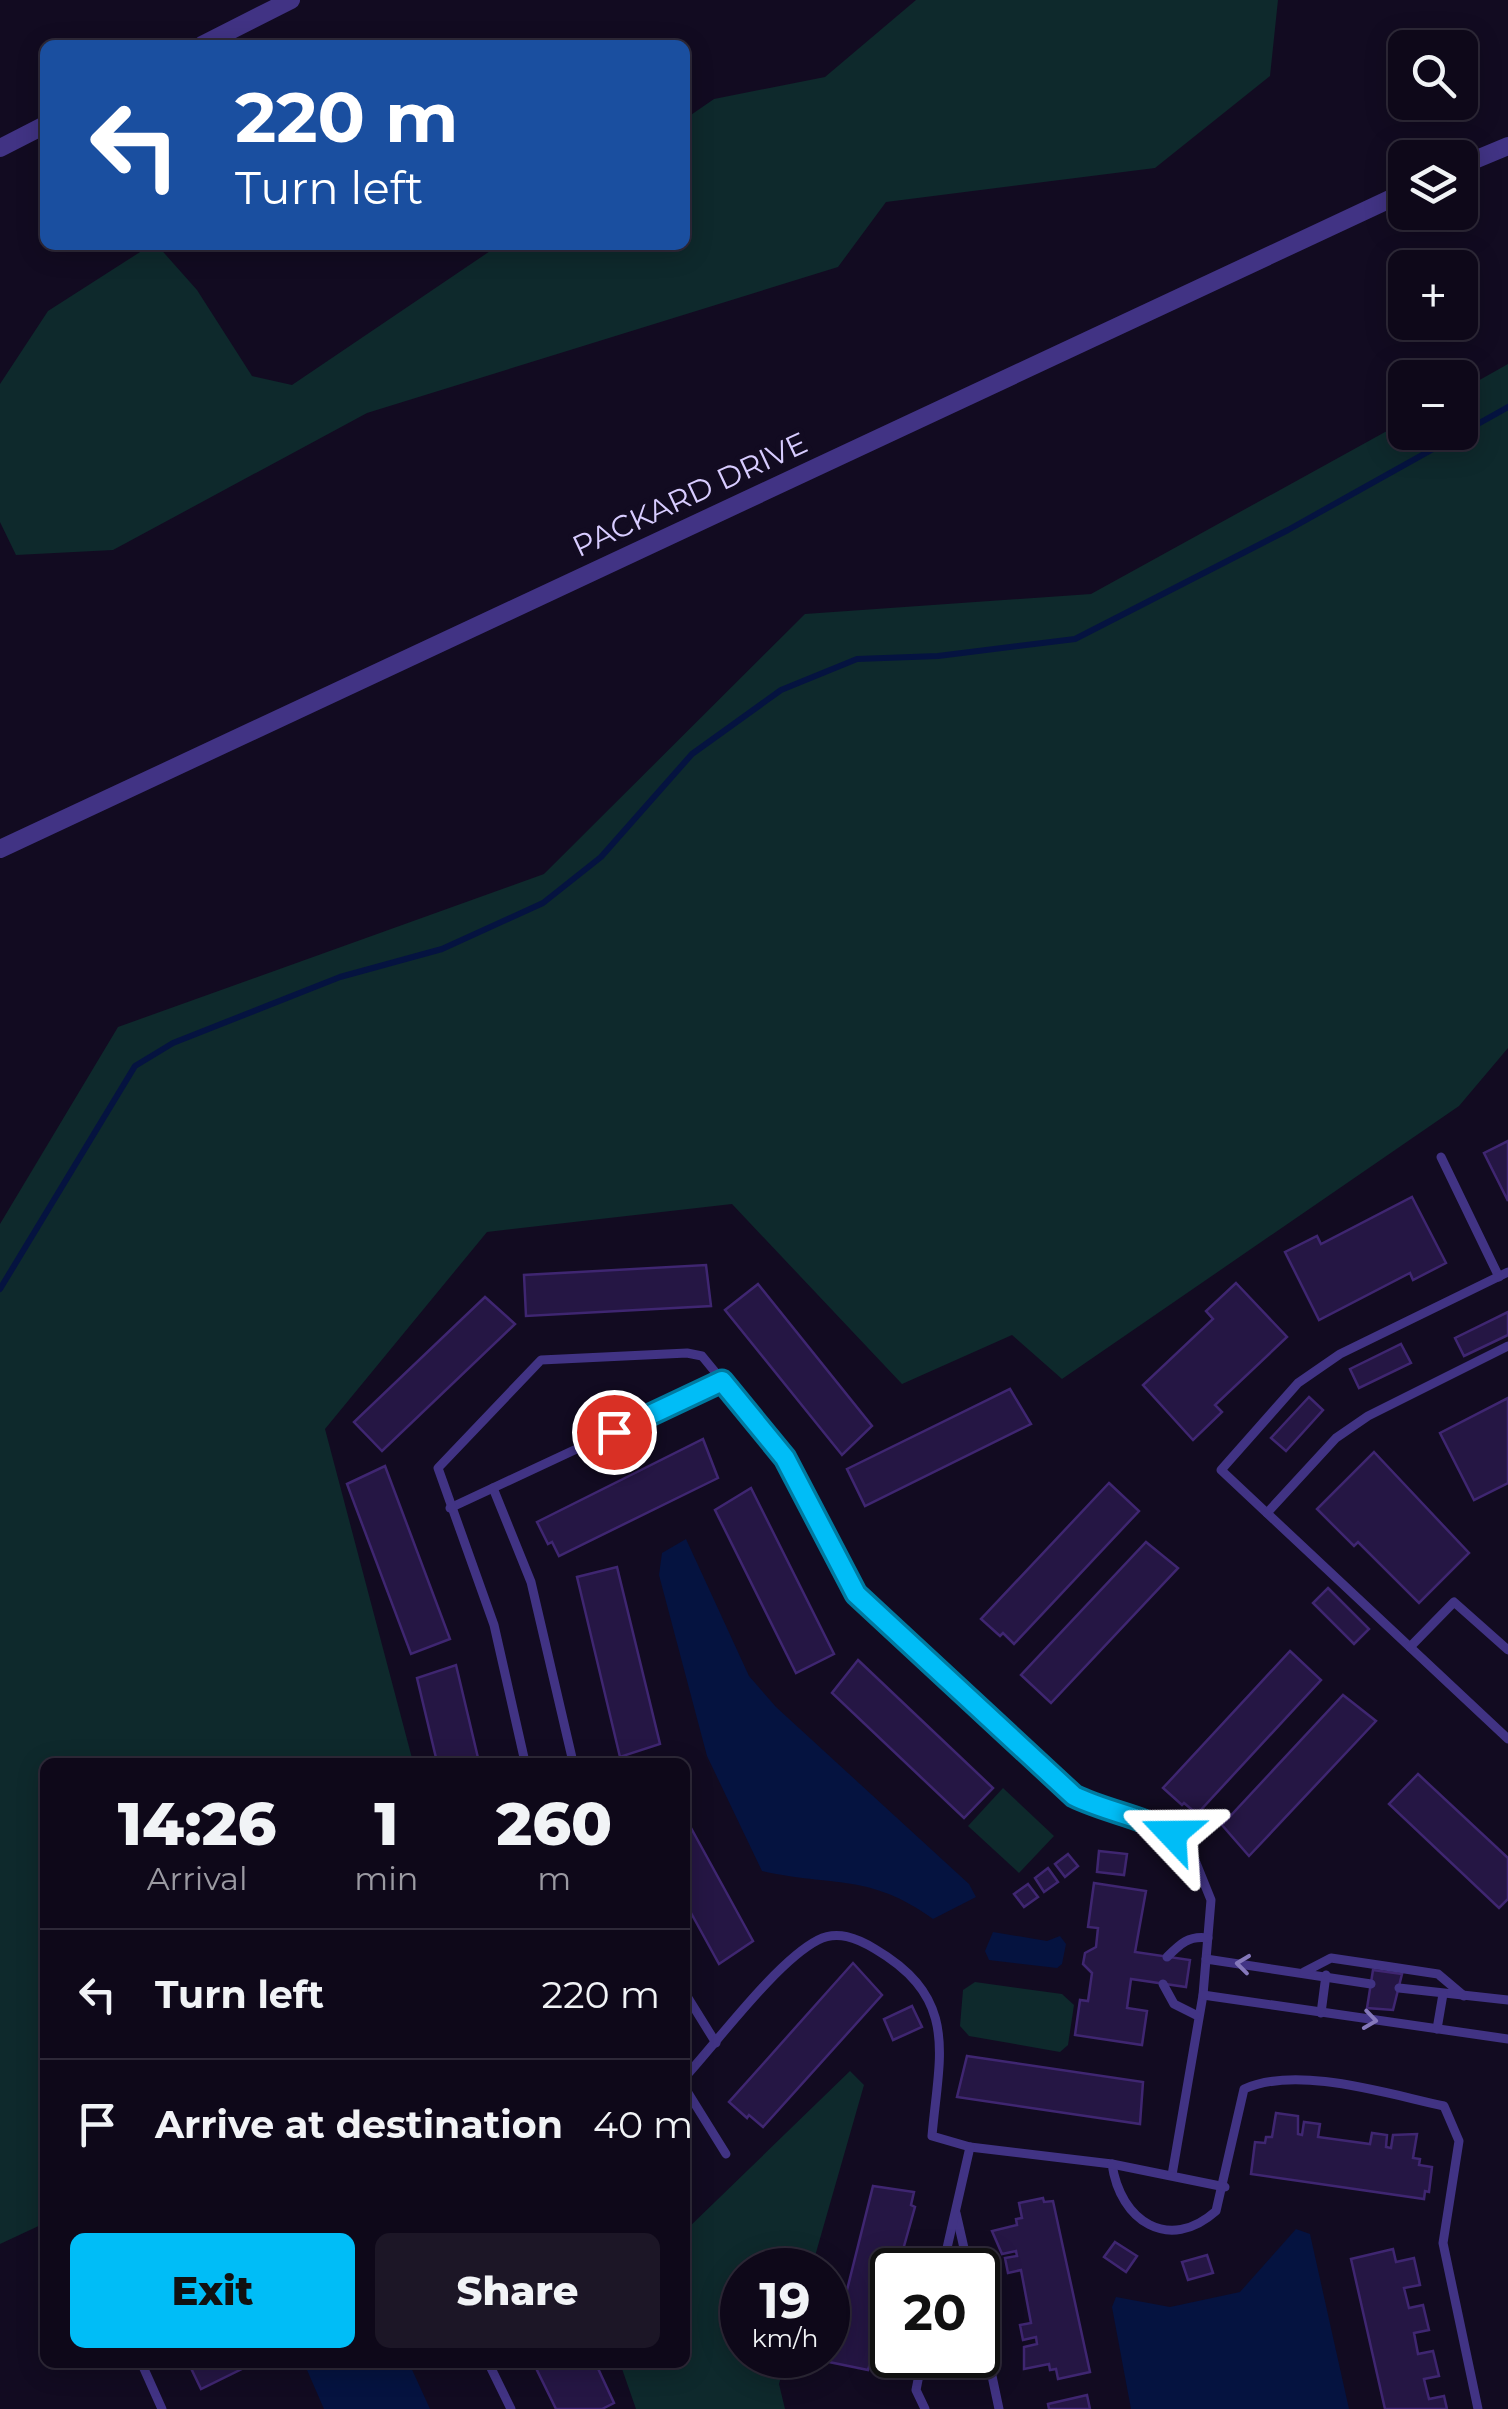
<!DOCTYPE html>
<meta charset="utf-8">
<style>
:root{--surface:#0e0819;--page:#1c1626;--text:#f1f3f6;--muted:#9b9aa2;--line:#2e2938;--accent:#00bdf7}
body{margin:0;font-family:Montserrat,sans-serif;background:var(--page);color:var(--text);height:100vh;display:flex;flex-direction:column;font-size:38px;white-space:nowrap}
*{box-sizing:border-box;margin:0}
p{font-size:32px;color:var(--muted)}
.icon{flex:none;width:55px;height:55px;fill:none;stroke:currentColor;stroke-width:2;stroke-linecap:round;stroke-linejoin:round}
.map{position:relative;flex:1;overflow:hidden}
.side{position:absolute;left:40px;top:1758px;width:650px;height:610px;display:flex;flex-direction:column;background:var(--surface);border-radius:15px;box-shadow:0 5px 25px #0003,0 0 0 2px var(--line)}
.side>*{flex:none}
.top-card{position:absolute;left:40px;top:40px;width:650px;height:210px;border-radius:15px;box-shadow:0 5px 25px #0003,0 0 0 2px var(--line);background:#1a4fa0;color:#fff;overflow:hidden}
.tools{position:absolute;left:1388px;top:30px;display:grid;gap:20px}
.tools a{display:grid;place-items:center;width:90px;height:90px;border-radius:15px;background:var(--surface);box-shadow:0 5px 25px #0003,0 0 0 2px var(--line);font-size:50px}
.speed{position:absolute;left:720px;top:2248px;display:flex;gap:20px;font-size:50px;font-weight:700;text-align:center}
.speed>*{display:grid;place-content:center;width:130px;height:130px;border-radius:50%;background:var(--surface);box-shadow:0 5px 25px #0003,0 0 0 2px var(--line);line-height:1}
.speed small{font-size:25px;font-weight:400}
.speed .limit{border:5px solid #111;border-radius:15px;background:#fff;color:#111}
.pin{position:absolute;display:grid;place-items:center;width:85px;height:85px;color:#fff;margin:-42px;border:5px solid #fff;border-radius:50%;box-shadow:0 2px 10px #0007}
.me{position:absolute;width:110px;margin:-55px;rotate:293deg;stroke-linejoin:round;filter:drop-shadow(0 0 8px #0008)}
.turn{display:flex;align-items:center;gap:35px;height:210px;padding:0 30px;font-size:45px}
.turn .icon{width:130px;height:130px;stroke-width:2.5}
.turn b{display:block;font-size:70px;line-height:85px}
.eta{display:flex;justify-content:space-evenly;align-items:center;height:170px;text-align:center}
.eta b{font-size:60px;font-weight:800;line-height:70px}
.primary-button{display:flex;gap:20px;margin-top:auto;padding:20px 30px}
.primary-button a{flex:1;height:115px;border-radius:15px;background:var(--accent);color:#111;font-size:40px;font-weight:800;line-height:115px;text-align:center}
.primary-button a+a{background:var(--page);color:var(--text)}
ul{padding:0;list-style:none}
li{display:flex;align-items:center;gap:30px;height:130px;padding:0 30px;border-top:2px solid var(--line)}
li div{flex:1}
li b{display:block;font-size:38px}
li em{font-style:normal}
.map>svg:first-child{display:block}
</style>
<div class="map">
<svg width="1508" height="2409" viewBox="0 0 1508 2409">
<rect width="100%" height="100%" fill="#120b21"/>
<!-- green -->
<g fill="#0e292c">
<polygon points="916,0 1278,0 1270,76 1155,168 886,202 838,267 367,413 113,550 16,555 0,522 0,384 48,311 151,245 157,245 197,290 252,376 292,385 499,245 685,245 685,119 714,99 825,77"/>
<polygon points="1508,364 1508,1048 1459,1106 1062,1379 1012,1335 902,1384 732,1204 487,1232 325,1429 413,1762 45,1762 45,2223 0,2244 0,1224 118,1027 544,874 805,614 1091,594 1405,421 1405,432 1460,432 1460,391"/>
<polygon points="1003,1788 1054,1836 1019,1873 968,1826"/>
<polygon points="975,1982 1062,1994 1074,2005 1068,2045 1060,2052 969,2036 960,2026 963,1990"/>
<polygon points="850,2071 864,2085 811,2270 742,2270 742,2355 787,2355 779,2384 785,2409 636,2409 620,2363 685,2362 685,2231"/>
</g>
<!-- water -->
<g fill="#051340">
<path d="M686,1539L749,1676L776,1707L969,1884L976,1897L933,1919C870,1873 833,1887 762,1871L707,1756L659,1575L662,1553Z"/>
<polygon points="993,1932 1047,1941 1060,1936 1066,1944 1062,1964 1057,1968 989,1960 985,1951"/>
<polygon points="1296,2229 1310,2234 1349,2409 1131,2409 1112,2307 1116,2297 1170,2307 1240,2292"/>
<polygon points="304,2363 409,2363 430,2409 324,2409"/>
</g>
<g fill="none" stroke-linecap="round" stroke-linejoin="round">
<!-- stream -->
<polyline stroke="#051340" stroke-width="6" points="0,1289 135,1066 173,1043 340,977 442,949 543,903 601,857 692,754 781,690 857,659 938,656 1075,639 1288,530 1508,407"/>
</g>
<!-- building -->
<g fill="#251644" stroke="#3f2671" stroke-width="2.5">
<polygon points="1508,1141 1508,1201 1484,1153"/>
<polygon points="1412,1197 1446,1263 1413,1280 1410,1273 1319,1320 1285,1252 1317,1236 1321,1244"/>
<polygon points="706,1265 711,1306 526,1316 524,1275"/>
<polygon points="1236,1283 1287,1337 1215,1405 1222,1412 1193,1440 1143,1385 1213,1319 1206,1311"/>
<polygon points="758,1284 872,1426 842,1455 725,1310"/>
<polygon points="485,1297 515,1324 382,1451 354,1422"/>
<polygon points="1508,1312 1508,1335 1464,1356 1455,1338"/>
<polygon points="1401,1344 1411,1363 1359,1388 1350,1369"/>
<polygon points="1010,1389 1031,1424 865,1506 847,1469"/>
<polygon points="1309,1397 1323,1410 1286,1451 1271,1438"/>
<polygon points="1508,1398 1508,1483 1474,1500 1440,1433"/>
<polygon points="703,1439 718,1478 559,1556 552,1542 548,1544 537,1522"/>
<polygon points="1374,1452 1469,1553 1419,1603 1358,1542 1354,1546 1317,1509"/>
<polygon points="385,1466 450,1639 411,1654 347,1484"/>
<polygon points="1109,1483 1139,1511 1014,1644 1003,1633 1000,1636 981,1619"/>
<polygon points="751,1488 834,1654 796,1673 715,1510"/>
<polygon points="1146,1542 1178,1568 1051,1703 1021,1675"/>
<polygon points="617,1567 660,1744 620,1757 577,1577"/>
<polygon points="1328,1588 1369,1629 1354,1644 1313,1603"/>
<polygon points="1290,1651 1321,1680 1197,1814 1184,1803 1182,1805 1163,1788"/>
<polygon points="858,1660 993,1788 964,1818 832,1693"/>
<polygon points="456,1665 479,1762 437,1762 417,1678"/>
<polygon points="1343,1695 1376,1721 1249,1856 1222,1825"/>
<polygon points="1418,1774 1508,1858 1508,1899 1499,1908 1389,1804"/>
<polygon points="685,1817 753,1941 719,1964 685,1902"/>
<polygon points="1099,1851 1127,1854 1124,1875 1097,1872"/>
<polygon points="1068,1854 1078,1866 1065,1877 1055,1864"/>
<polygon points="1048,1868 1058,1882 1044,1892 1035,1878"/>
<polygon points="1094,1883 1146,1891 1135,1952 1190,1960 1186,1987 1131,1979 1127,2008 1147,2011 1142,2045 1075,2035 1080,2000 1088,2001 1092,1973 1083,1964 1085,1953 1096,1947 1098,1928 1088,1927"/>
<polygon points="1028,1884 1038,1897 1024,1907 1014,1894"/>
<polygon points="853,1963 882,1995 763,2127 749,2115 747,2118 729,2102"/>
<polygon points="1373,1970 1402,1974 1393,2010 1367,2008"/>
<polygon points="912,2006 922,2027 893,2040 884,2019"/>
<polygon points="967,2056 1143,2082 1140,2124 957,2097"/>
<polygon points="1276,2113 1298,2116 1298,2134 1302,2135 1304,2122 1320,2124 1318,2137 1370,2144 1372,2133 1387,2135 1386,2147 1391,2148 1393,2135 1417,2134 1413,2158 1420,2159 1419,2165 1432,2167 1429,2192 1425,2191 1424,2199 1251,2174 1255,2142 1265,2143 1266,2137 1272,2137"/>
<polygon points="873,2186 914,2192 911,2205 915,2207 901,2257 892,2270 889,2307 868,2370 829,2362"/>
<polygon points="1043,2198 1044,2202 1053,2201 1090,2372 1058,2379 1056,2369 1050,2370 1049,2364 1024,2369 1024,2347 1037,2344 1036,2337 1023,2340 1020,2325 1031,2323 1021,2270 1008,2273 1005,2258 1017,2256 1016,2251 1002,2254 992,2231 1017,2225 1016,2219 1022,2218 1019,2203"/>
<polygon points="1115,2242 1137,2256 1126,2272 1104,2257"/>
<polygon points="1393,2249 1396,2262 1414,2258 1420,2285 1404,2288 1409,2308 1423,2305 1429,2330 1414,2333 1418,2354 1433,2351 1439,2376 1424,2379 1429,2399 1444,2396 1447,2409 1385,2409 1351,2259"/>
<polygon points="1207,2255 1213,2273 1188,2280 1182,2262"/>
<polygon points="188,2362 254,2362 254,2363 201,2389"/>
<polygon points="533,2362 595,2362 614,2403 602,2409 556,2409"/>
<polygon points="1087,2395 1090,2409 1049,2409 1048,2404"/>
</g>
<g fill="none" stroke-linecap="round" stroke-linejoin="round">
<!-- service -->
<g stroke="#413384" stroke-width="9">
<polyline points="1441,1157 1499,1277"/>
<polyline points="1508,1272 1340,1354 1298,1383 1221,1470 1508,1739"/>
<polyline points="493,1488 531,1582 573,1762"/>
<polyline points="450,1508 722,1381"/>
<polyline points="1267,1513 1336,1438 1368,1416 1508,1346"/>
<polyline points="1410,1647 1454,1602 1508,1650"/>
<polyline points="525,1762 494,1625 438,1468 541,1360 687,1353 702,1356 785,1457 856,1594 1074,1796 1111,1812 1148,1820 1172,1834 1192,1853 1211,1900 1203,1995 1172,2175"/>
<path d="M1167,1957C1180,1944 1189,1935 1208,1938"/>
<polyline points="1206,1959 1371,1984"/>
<polyline points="1304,1972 1331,1958 1385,1966 1438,1974 1464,1996"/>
<polyline points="1163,1984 1174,2004 1196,2015"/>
<polyline points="1399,1988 1508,2000"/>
<polyline points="685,1993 716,2043"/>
<polyline points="1203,1995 1508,2039"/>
<polyline points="1321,2013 1326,1975"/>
<polyline points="1437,2029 1443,1994"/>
<path d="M685,2077C718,2041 777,1961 818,1940C837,1930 857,1938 875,1949C960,1999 939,2055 932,2136L970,2147L1112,2164C1120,2221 1169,2253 1216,2211L1244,2089C1297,2065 1388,2094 1444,2106L1459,2141L1443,2243L1478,2409"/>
<polyline points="685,2088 726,2154"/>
<polyline points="1112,2164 1225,2187"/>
<polyline points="956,2213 969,2270"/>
<polyline points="942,2270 970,2147"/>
<polyline points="978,2310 999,2409"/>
<polyline points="923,2355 916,2390 925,2409"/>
<polyline points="141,2362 162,2409"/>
<polyline points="488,2362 511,2409"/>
</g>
<!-- minor -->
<g stroke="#413384" stroke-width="18">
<polyline points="202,45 291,0"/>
<polyline points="0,148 45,125"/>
<polyline points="1460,166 1508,146"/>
<polyline points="0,849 1405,192"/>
</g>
</g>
<!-- one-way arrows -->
<defs><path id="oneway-chevron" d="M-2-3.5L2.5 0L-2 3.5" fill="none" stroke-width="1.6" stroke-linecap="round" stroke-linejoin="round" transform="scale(2.5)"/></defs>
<g stroke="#8578bb">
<use href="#oneway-chevron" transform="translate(1243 1964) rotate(-173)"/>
<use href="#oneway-chevron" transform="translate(1370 2020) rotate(8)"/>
</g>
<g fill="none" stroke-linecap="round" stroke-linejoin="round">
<defs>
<path id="route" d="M614,1432L722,1381L785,1458L856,1594L1074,1796C1107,1812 1141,1816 1172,1834"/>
</defs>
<!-- route casing -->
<use href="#route" stroke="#007ba1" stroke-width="25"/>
<!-- route -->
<use href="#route" stroke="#00bdf7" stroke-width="18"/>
</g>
<g text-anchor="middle" stroke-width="10" stroke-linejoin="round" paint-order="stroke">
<!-- street labels -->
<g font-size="30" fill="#d8ccff" stroke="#120b21">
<text transform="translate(690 495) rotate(-25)" y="10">PACKARD DRIVE</text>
</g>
</g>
</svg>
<div class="tools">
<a><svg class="icon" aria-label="search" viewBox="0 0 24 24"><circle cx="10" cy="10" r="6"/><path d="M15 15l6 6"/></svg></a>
<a><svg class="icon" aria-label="layers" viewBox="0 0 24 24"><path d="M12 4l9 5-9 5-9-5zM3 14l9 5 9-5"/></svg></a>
<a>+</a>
<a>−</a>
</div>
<div class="speed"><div>19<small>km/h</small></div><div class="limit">20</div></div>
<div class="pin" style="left:614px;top:1432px;background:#d93025"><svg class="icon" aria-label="arrive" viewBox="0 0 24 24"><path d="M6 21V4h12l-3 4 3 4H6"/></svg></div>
<svg class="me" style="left:1172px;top:1834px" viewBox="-20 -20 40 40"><path d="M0-17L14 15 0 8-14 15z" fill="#00bdf7" stroke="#fff" stroke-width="4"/></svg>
<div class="top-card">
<div class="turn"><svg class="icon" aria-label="left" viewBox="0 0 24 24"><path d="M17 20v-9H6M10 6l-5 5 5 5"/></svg><div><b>220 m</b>Turn left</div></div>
</div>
<section class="side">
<div class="eta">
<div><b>14:26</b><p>Arrival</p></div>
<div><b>1</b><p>min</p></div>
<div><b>260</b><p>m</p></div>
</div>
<ul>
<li><svg class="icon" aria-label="left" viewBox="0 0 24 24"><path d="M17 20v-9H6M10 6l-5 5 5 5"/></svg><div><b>Turn left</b></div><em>220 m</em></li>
<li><svg class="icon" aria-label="arrive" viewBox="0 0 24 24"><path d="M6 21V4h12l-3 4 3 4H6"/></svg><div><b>Arrive at destination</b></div><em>40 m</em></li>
</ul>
<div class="primary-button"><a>Exit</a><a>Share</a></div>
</section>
</div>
